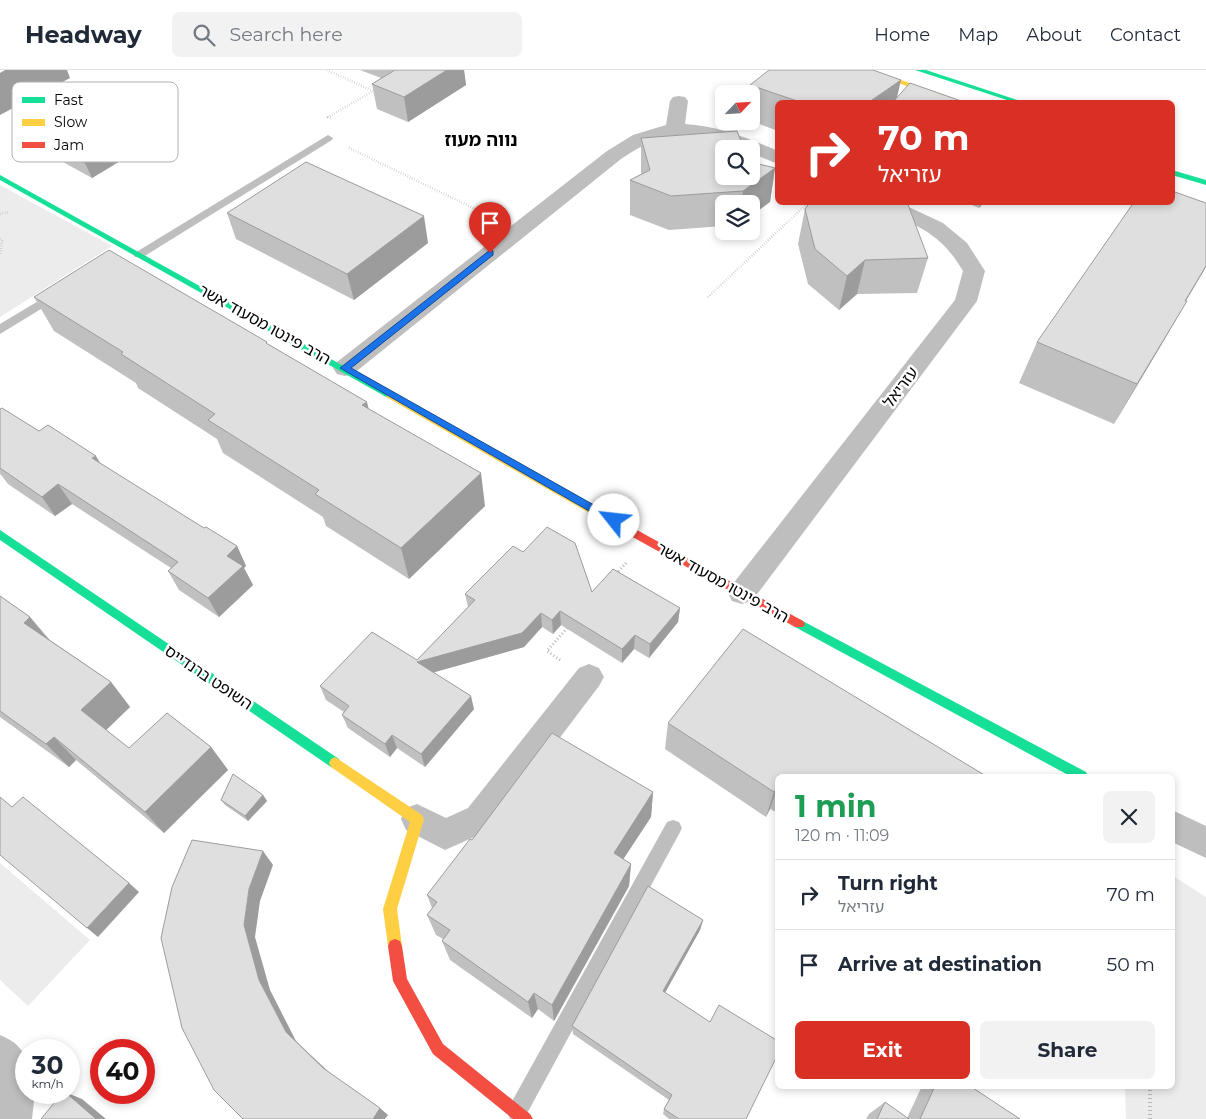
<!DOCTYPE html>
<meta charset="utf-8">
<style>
:root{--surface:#fff;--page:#f2f2f3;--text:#1f2937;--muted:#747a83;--line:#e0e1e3;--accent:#d93025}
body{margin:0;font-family:Montserrat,"Noto Sans Hebrew",sans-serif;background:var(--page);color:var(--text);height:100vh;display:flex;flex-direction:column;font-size:19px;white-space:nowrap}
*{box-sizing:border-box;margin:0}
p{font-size:16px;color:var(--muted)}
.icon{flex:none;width:28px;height:28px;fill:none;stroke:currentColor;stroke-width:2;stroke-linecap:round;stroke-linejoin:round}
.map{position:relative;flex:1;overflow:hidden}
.panel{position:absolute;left:775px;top:704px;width:400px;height:315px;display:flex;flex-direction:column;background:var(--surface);border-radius:8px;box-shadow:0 2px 8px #0003}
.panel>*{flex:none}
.hud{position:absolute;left:775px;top:30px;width:400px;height:105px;border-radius:8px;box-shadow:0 2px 8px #0003;background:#d93025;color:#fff;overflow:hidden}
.needle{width:32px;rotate:65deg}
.controls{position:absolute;left:715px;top:15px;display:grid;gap:10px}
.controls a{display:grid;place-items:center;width:45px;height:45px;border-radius:8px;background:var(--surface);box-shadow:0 2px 8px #0003;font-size:25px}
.speed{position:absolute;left:15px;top:969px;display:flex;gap:10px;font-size:25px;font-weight:700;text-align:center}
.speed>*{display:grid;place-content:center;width:65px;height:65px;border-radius:50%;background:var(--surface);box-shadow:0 2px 8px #0003;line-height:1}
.speed small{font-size:12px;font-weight:400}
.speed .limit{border:8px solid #d22;background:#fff;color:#111}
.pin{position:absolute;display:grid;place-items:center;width:42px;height:42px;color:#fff;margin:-51px -21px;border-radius:50% 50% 50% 0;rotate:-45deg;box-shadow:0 0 5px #0007}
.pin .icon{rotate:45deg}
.me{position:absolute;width:55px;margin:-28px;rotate:299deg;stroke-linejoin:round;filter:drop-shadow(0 0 4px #0008)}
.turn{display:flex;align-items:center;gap:18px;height:105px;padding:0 20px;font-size:22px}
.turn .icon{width:65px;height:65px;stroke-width:2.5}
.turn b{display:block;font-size:35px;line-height:42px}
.round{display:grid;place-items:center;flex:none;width:52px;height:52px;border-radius:8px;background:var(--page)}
.overview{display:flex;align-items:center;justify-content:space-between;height:85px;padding:0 20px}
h1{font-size:30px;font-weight:700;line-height:38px;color:#1e9e55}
.button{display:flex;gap:10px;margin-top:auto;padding:10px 20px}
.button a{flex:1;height:58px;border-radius:8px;background:var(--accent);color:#fff;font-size:20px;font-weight:700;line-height:58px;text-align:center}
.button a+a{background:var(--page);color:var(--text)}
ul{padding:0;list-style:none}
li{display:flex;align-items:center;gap:15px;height:70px;padding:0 20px;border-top:1px solid var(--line)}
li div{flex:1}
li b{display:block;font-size:19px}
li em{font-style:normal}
header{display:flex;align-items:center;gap:30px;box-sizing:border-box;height:70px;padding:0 25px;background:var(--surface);border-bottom:1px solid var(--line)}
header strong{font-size:24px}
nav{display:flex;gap:28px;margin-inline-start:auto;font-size:18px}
.search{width:350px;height:45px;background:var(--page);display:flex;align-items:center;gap:12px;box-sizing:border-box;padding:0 18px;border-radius:8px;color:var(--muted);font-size:19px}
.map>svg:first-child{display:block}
</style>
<header>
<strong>Headway</strong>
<div class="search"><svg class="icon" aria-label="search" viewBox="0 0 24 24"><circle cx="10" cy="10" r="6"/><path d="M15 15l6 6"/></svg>Search here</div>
<nav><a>Home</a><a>Map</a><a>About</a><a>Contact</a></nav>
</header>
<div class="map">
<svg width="1206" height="1049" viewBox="0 0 1206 1049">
<rect width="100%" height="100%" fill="#fff"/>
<!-- green -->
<g fill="#ececec">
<polygon points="0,115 112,176 0,247"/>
<polygon points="0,793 90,870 28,936 0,910"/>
<polygon points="1173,806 1206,827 1206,1049 1126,1049 1125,1016 1172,1016"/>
</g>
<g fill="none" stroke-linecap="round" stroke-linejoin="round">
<!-- path-far2 -->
<g stroke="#b9b9b9" stroke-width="2.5" stroke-dasharray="0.5 2" stroke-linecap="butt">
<polyline points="327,0 373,21 328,47 331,48"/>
<polyline points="349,78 492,147"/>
<polyline points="0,144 9,142"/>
<polyline points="0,169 2,171 0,185"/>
<polyline points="708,227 809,132"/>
</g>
<!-- path-far1 -->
<g stroke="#b9b9b9" stroke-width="3" stroke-dasharray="1 2.5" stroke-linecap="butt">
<polyline points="616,504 627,492"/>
<polyline points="560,590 547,581 568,557"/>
</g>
<!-- path -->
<polyline stroke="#b9b9b9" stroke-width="4" stroke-dasharray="1 3" stroke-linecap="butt" points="1150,1016 1150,1049"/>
<!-- lane -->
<g fill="#bebebe" fill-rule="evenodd">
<polygon points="328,65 333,68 332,70 143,187 135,187 133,184"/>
<polygon points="55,221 61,225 59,228 0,264 0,254"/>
<polygon points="673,750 679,752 682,758 679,764 524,1049 510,1049 507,1042 510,1035 667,752"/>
</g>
<!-- street -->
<g fill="#bebebe" fill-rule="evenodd">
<path d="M679,26L685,27L688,31L685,54C718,56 748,68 778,81V94L751,83V79C738,79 726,73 713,69C677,59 651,68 621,89L353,304L345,306L337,304L333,298L337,292L607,81L633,65L666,55L670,31L673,27Z"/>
<path d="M870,132H898L943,153L967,173L985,201L977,231L752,531L742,534L732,531L728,523L732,515L955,230L963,201C939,160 914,155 873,136Z"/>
<polygon points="589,594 599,598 604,607 599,616 490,760 445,780 406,760 401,749 406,738 417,734 446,748 468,738 579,598"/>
<polygon points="1172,740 1206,756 1206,788 1172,772"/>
<path d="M0,965C31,978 26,993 26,1022H35L32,1049H0Z"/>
</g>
<!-- fast -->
<g fill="#16e098" fill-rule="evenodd">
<polygon points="915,0 926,0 1023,32 1013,32"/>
<polygon points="1172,100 1206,110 1206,115 1172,105"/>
<polygon points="0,105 394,324 396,326 391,329 388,328 0,110"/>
<polygon points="0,460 339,689 341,693 339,697 335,699 331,697 0,470"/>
<polygon points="799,549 1086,702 1088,706 1070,706 795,557 793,554 795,551"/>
</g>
<!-- slow -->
<g fill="#ffcf43" fill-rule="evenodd">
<polygon points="861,0 872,0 945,25 938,27"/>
<polygon points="391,323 599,438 600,441 599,444 591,444 388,328 386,326"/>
<polygon points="335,687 422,745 424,749 397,839 402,876 400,881 395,883 390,881 388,876 383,839 410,752 331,697 329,693 331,689"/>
</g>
<!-- jam -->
<g fill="#f24e42" fill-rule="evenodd">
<polygon points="595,437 803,551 805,554 803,557 795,557 591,444 590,441 591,438"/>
<polygon points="395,869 400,871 402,876 407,909 443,974 530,1044 533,1049 513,1049 433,984 393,911 388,876 390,871"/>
</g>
</g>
<!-- wall -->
<g fill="#c0c0c0">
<polygon points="360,0 464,0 466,15 408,52 377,39 372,14 381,8"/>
<polygon points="750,15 897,29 964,32 778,32 778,61 751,51 751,24 749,24"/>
<polygon points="129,68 135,82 92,108 63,92 56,78"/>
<polygon points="641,68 724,106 775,98 770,132 751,134 724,134 724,156 669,160 630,145 630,110 641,104"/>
<polygon points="965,132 984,132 979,138"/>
<polygon points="1206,133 1206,197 1186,231 1163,272 1114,354 1019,313 1037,272"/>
<polygon points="805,139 928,188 917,223 857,224 839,240 808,214 798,174"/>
<polygon points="227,143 428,173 354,230 236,169"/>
<polygon points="34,227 268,274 368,338 485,436 409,509 326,456 323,447 223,383 217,369 138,318 136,313 54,261"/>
<polygon points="0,339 39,361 100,394 204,458 237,476 246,496 244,498 253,515 219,547 179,520 168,501 171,498 72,434 55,446 8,414 2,406 0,404"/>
<polygon points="592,522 680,538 678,552 649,588 634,579 622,593 561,555 553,564 542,557 524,577 434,602 474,639 425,697 397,678 390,687 348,658 342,645 344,642 326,630 320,616 417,590 468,537 465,524"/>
<polygon points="0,526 30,547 50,570 111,612 130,637 106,660 129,678 211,677 228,700 164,763 76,690 69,697 0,647"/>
<polygon points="668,653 778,706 778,743 770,739 766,747 665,679"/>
<polygon points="653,722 651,747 623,789 631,794 629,816 554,951 538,939 532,948 450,890 442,871 443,869 436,865 427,845 432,838 427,825 472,770"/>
<polygon points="263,725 267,731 248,751 225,735 221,730"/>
<polygon points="703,850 700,860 665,922 746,1049 669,1049 663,1044 664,1039 669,1030 573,964 572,956"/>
<polygon points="922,1016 970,1016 1020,1049 866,1049 869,1044 885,1032 907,1048"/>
</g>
<!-- shaded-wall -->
<g fill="#9c9c9c">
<polygon points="5,0 67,0 70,8 0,45 0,3"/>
<polygon points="447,0 464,0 466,15 408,52 404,27"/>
<polygon points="901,10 896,32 869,32"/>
<polygon points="129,68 135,82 92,108 85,93"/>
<polygon points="775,98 770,132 751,146 751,134 741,134 743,121"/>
<polygon points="981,132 984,132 979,138"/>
<polygon points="424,146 428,173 354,230 347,204"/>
<polygon points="865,190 857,224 839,240 847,206"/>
<polygon points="1206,196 1206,197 1161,272"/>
<polygon points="1187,231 1163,272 1114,354 1137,314"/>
<polygon points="367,332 375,365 362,335"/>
<polygon points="96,386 108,406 92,388"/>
<polygon points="481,403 485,436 409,509 401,478"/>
<polygon points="58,414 72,434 55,446 42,427"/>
<polygon points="237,476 246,496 244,498 253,515 219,547 208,528 227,486"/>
<polygon points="680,538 678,552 649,588 650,574"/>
<polygon points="560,541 561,555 553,564 552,550"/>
<polygon points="541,543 542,557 524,577 421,606 417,592"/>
<polygon points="30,547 52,574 24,553"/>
<polygon points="635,565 634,579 622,593 622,579"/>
<polygon points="111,612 130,637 102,664 81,640"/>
<polygon points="471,626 474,639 425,697 421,684"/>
<polygon points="392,665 397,678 390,687 385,674"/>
<polygon points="54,667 76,690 69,697 46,674"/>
<polygon points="211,677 228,700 164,763 145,742"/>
<polygon points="778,716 770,739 766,747 774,722"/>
<polygon points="653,722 651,747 613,805 614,783"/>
<polygon points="263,725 267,731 248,751 245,746"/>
<polygon points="263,781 273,795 260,831 255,867 270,920 296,971 333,1006 323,998 286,962 259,910 244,855 249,819"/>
<polygon points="631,794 629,816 554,951 552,935"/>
<polygon points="129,813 139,822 98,867 87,858"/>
<polygon points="703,850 700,860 661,930 663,921"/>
<polygon points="534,923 538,939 532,948 528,932"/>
<polygon points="65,1022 82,1029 106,1049 96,1049"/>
<polygon points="380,1038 388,1045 385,1049 373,1049"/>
</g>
<!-- building -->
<g fill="#dfdfdf" stroke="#9c9c9c">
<polygon points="395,0 447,0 404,27 372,14"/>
<polygon points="769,0 873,0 901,10 869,32 800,32 750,15"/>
<polygon points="910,13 964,32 893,32"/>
<polygon points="100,54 129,68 85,93 56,78"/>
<polygon points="737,61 744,79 724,79 724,106 751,106 751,92 775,98 743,121 671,126 630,110 650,100 641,68"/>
<polygon points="306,92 424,146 347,204 227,143"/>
<polygon points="1172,121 1206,133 1206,196 1185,231 1187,231 1137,314 1037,272 1134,132 1172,132"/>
<polygon points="810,132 907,132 928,188 865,190 847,206 815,179 805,139"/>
<polygon points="109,180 267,272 266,273 367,332 362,335 481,403 401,478 315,424 319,420 208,350 215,344 121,284 123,282 34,227"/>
<polygon points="2,338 39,361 48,355 96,386 92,388 204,458 206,457 237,476 227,486 243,496 208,528 168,501 178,492 58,414 42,427 0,398 0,339"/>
<polygon points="547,457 575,473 592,522 613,499 680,538 650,574 635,565 622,579 560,541 552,550 541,543 522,563 417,592 471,626 421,684 392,665 385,674 342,645 349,636 320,616 372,562 417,590 475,530 465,524 513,476 523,482"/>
<polygon points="0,526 30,547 24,553 111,612 81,640 129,678 167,643 211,677 145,742 54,667 46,674 0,641"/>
<polygon points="743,559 986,706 778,706 778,716 774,722 668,653"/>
<polygon points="552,663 653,722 614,783 631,794 552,935 534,923 528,932 442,871 450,860 427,845 437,832 427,825 470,769 472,770"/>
<polygon points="233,704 263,725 245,746 221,730"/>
<polygon points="0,727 12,737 23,727 129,813 87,858 0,785"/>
<polygon points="192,770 263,781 249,819 244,855 259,910 286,962 323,998 380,1038 373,1049 243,1049 214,1020 182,958 161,868 172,817"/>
<polygon points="648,816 703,850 663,921 710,952 719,935 778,971 778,984 746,1049 679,1049 664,1039 672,1025 572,956"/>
<polygon points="935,1016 970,1016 1020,1049 920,1049"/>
<polygon points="63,1022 65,1022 96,1049 41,1049"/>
<polygon points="885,1032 909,1049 877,1049"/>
</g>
<!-- route -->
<polygon fill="#1a73e8" stroke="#114b97" points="490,180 493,181 493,185 351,298 617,448 619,450 617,453 610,453 340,298"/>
<g text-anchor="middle" stroke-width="5" stroke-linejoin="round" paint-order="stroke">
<!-- street labels -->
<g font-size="16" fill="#000" stroke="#fff">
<text transform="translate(265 254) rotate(29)" y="6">הרב פינטו מסעוד אשר</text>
<text transform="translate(900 317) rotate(-53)" y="6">עזריאל</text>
<text transform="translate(723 512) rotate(29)" y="6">הרב פינטו מסעוד אשר</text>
<text transform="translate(209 607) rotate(34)" y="6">השופט ברנדייס</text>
</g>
<!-- far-district labels -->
<g font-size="18" font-weight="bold" fill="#000" stroke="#fff">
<text x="481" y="76">נווה מעוז</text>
</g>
</g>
<!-- legend -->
<rect x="12" y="12" width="166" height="80" rx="8" fill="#fff" stroke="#b2b2b2" stroke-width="1"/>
<rect x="22" y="27" width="23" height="6" fill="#16e098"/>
<rect x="22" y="49" width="23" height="7" fill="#ffcf43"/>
<rect x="22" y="72" width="23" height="6" fill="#f24e42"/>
<g font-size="14" fill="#000">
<text x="54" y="35">Fast</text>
<text x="54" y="57">Slow</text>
<text x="54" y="80">Jam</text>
</g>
</svg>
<div class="controls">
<a><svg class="needle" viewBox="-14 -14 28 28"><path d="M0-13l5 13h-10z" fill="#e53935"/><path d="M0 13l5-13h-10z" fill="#747a83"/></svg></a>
<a><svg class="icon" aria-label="search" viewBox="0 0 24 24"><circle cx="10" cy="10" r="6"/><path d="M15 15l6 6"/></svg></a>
<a><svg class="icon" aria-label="layers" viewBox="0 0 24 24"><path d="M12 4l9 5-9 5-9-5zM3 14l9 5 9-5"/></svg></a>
</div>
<div class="speed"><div>30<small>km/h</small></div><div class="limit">40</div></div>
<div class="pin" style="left:490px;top:183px;background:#d93025"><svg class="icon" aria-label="arrive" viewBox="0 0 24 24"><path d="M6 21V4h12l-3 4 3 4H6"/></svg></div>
<svg class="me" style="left:614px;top:450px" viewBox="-20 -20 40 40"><circle r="19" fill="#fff"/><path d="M0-13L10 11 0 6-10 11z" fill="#1a73e8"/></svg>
<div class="hud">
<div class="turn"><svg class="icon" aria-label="right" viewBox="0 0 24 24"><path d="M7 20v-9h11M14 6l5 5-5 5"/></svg><div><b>70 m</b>עזריאל</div></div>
</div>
<section class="panel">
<div class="overview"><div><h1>1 min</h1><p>120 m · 11:09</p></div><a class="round"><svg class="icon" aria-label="close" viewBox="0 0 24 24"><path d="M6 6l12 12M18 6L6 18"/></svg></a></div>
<ul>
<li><svg class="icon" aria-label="right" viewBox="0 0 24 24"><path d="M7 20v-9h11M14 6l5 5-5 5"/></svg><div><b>Turn right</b><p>עזריאל</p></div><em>70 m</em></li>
<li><svg class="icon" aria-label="arrive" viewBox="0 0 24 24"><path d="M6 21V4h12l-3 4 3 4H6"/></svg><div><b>Arrive at destination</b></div><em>50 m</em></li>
</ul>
<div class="button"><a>Exit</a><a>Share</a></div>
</section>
</div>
